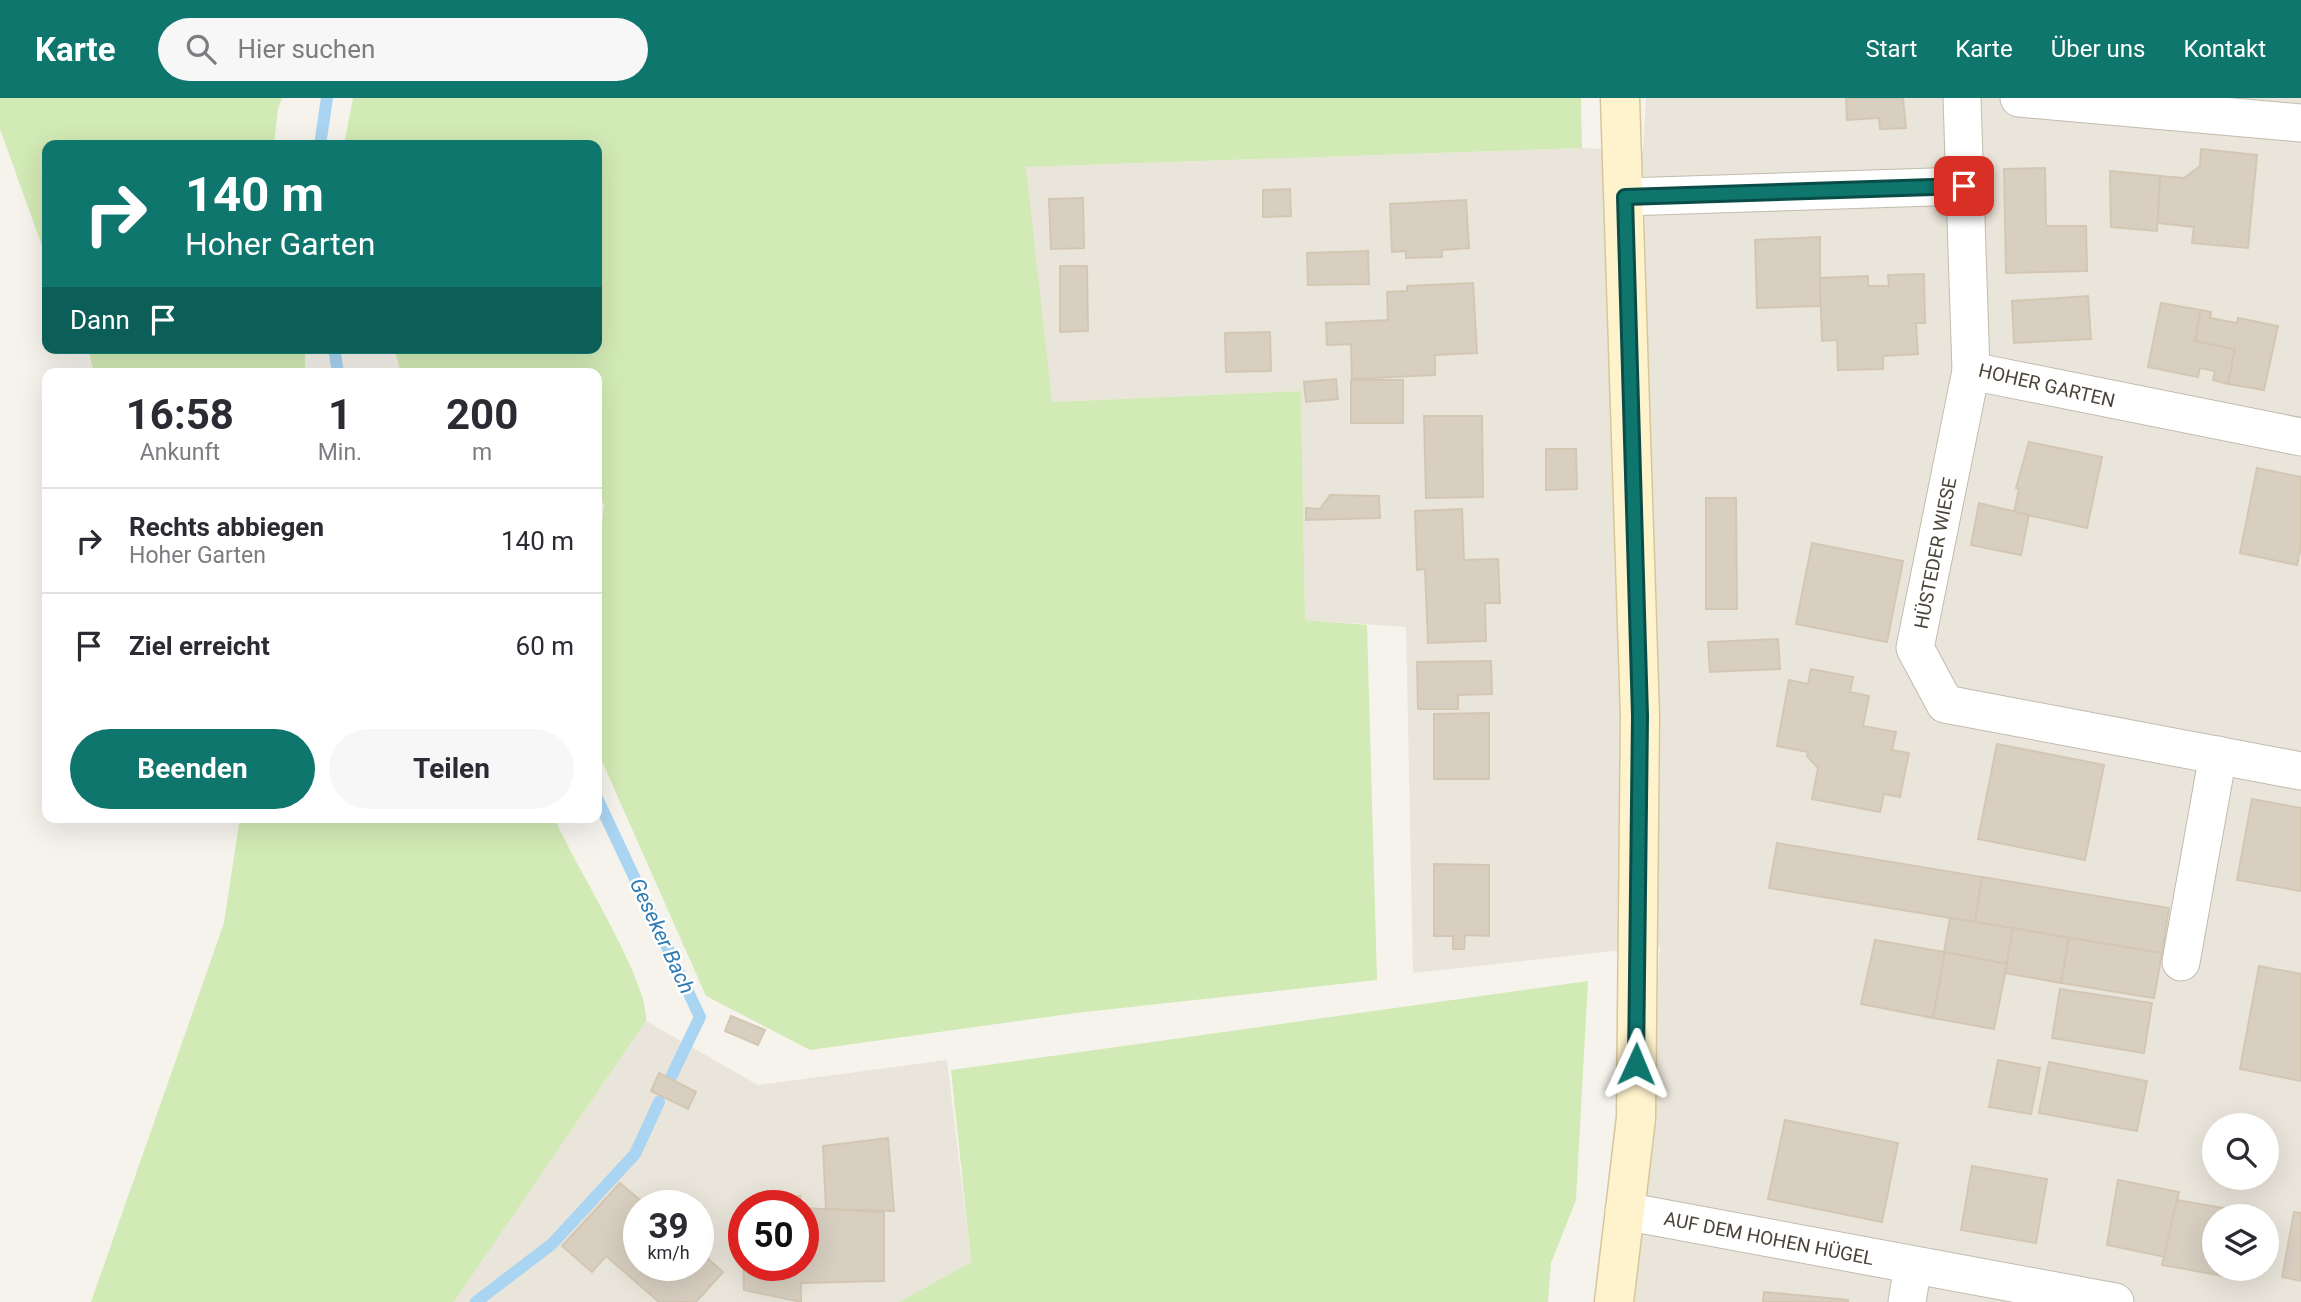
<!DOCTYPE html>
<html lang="de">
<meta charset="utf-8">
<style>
:root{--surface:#fff;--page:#f7f7f7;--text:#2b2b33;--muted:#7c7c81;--line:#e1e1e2;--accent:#0f766e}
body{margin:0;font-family:Roboto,sans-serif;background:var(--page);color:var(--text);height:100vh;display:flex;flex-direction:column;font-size:26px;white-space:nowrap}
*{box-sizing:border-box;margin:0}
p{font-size:23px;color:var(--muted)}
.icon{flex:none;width:38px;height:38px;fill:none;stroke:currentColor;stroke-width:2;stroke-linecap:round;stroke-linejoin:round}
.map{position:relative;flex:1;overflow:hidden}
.drawer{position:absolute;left:42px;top:270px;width:560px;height:455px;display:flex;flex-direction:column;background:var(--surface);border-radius:14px;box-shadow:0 7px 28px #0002}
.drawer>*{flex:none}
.banner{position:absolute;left:42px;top:42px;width:560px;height:214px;border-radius:14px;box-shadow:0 7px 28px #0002;background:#0f766e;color:#fff;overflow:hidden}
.buttons{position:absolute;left:2202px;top:1015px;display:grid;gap:14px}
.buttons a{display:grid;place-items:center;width:77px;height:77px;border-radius:50%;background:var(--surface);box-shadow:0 7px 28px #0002;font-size:35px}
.speed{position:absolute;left:623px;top:1092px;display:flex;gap:14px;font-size:35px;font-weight:700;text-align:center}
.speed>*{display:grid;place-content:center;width:91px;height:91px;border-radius:50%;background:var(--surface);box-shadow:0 7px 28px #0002;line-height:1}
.speed small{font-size:18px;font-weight:400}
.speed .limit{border:10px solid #d22;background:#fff;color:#111}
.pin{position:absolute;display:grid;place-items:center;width:60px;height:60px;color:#fff;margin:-30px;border-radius:14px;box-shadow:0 4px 10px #0006}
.me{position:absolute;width:77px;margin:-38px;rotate:1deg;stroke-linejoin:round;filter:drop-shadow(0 0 5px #0008)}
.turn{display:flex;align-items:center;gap:24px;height:147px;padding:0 28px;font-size:32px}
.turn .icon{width:91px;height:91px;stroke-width:2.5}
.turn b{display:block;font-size:49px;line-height:60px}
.then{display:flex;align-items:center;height:66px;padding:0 28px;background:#0003;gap:14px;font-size:26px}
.eta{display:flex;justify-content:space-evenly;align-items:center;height:119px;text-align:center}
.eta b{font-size:42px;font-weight:700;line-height:49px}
.cta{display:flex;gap:14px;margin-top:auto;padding:14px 28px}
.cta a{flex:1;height:80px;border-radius:42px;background:var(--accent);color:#fff;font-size:28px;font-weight:700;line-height:80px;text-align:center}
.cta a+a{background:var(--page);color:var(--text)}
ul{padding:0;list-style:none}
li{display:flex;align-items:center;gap:21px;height:105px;padding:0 28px;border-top:2px solid var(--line)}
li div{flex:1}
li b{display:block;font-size:26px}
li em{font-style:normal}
header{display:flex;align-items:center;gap:42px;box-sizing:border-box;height:98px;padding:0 35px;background:var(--accent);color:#fff}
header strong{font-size:33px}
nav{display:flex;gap:38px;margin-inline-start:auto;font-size:24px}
.search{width:490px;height:63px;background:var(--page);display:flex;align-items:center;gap:18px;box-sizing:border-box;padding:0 24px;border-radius:38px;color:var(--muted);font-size:26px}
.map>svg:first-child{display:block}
</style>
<header>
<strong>Karte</strong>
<div class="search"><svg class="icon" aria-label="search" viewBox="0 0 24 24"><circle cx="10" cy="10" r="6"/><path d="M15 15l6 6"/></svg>Hier suchen</div>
<nav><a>Start</a><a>Karte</a><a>Über uns</a><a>Kontakt</a></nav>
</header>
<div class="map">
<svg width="2301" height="1204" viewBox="0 0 2301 1204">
<rect width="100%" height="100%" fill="#f6f3ec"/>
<!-- residential -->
<g fill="#eae5da" fill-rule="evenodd">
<path d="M1646,0H2301V1204H1633L1660,848L1413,875L1406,529L1305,522L1301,293L1052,304L1025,69L1582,50L1643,53ZM2214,1027H2266V1080H2214ZM2214,1118H2266V1171H2214Z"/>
<path d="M646,923L758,987L947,962L971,1164L899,1204H454ZM639,1108H698V1167H639ZM744,1108H803V1167H744Z"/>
</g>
<!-- green -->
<g fill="#d2eab5">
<polygon points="0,0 282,0 278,11 274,47 47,47 47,162 0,31"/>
<polygon points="353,0 1581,0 1582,50 1026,69 1052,304 1301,293 1305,522 1367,527 1377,882 1076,915 810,952 706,898 601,661 597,616 597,468 604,406 597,399 597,275 401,275 394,250 597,250 597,47 344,47"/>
<polygon points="88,250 305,250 305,275 94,275"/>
<path d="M240,719H554C573,765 650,884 646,923L454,1204H91L224,825Z"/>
<polygon points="1588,883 1576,1102 1551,1165 1548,1204 899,1204 971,1164 951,972"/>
</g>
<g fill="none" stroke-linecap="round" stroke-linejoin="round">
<!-- stream -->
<g stroke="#a9d4f2" stroke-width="12">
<polyline points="320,47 327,0"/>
<polyline points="334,250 338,275"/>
<polyline points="597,700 700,919 672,977"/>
<polyline points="476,1204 552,1146 635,1056 659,1004"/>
</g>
</g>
<!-- building -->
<g fill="#d8cfc1" stroke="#d3c7b4" stroke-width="2">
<polygon points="1846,0 1903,0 1906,30 1880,31 1879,20 1847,22"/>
<polygon points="2201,51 2257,57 2248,150 2192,145 2194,129 2158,125 2160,78 2184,80 2200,68"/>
<polygon points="2045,70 2046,128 2086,128 2087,173 2006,175 2004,71"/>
<polygon points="2110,73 2160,78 2157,133 2111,129"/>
<polygon points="1290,91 1291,118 1263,119 1263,92"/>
<polygon points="1083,100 1084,150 1051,151 1049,101"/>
<polygon points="1466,102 1469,150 1442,152 1442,159 1406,160 1406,153 1392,154 1390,106"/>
<polygon points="1820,139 1820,208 1757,210 1755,142"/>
<polygon points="1368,153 1369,186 1308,187 1307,155"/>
<polygon points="1060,168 1087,168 1088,233 1060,234"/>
<polygon points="1924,176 1925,225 1916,225 1918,256 1883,258 1883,271 1838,272 1837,242 1822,243 1820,180 1868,178 1868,188 1889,188 1888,177"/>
<polygon points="1473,185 1477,255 1435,257 1435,277 1352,281 1351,246 1327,247 1326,225 1388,222 1387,194 1407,193 1407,188"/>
<polygon points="2088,198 2091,241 2014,245 2012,203"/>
<polygon points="2161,205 2201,212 2195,243 2235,251 2228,286 2213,282 2215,273 2200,270 2198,279 2148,269"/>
<polygon points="2201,212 2211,214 2210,220 2237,225 2238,220 2278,228 2264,292 2228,286 2235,251 2195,243"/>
<polygon points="1270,234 1271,273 1226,274 1225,235"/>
<polygon points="1336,281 1338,301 1306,304 1304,284"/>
<rect x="1351" y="282" width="52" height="43"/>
<polygon points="1424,318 1482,318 1483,399 1426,400"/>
<polygon points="2029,344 2102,359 2087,430 2014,414 2019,391 2016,390"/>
<polygon points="1546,351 1576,351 1577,391 1546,392"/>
<polygon points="2257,370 2301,379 2301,448 2297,467 2240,455"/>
<polygon points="1330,397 1379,398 1380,420 1306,422 1306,410 1320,411"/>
<polygon points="1706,400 1736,400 1737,511 1706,511"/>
<polygon points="1979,405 2029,417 2021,457 1971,447"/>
<polygon points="1462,411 1464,462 1498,461 1500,505 1485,505 1486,543 1428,545 1425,471 1417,472 1415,413"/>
<polygon points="1812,445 1903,463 1887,544 1796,526"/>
<polygon points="1778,541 1780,571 1710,574 1708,544"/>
<polygon points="1491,563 1492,596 1458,597 1458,611 1418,611 1417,564"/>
<polygon points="1811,571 1853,579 1850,594 1869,598 1863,628 1896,634 1892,652 1909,655 1900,699 1884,696 1880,714 1812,701 1818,670 1807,658 1808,654 1777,648 1789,582 1808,586"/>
<polygon points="1489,615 1489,681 1434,681 1434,616"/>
<polygon points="1997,646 2104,667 2085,762 1978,741"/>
<polygon points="2252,701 2301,710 2301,793 2237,782"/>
<polygon points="1777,745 1982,779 1975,824 1769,790"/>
<polygon points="1434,766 1489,767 1489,838 1465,837 1464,851 1453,851 1453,838 1434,838"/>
<polygon points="1982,779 2169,810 2162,855 1975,824"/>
<polygon points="1950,820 2013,830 2007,866 1944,854"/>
<polygon points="2013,830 2069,840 2061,885 2005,875"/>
<polygon points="2069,840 2162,855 2154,900 2061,885"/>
<polygon points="1875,842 1945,854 1933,920 1861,906"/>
<polygon points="1945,854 2007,866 1994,931 1933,920"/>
<polygon points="2259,868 2301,876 2301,983 2240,971"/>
<polygon points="2060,891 2152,905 2144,955 2052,940"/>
<polygon points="731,918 765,932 758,947 725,933"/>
<polygon points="1998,962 2040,970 2031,1016 1989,1009"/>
<polygon points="2049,964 2147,983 2137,1033 2039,1015"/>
<polygon points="659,975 696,994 688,1011 651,993"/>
<polygon points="1785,1022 1898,1045 1882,1124 1768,1101"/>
<polygon points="888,1040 894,1113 826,1111 823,1048"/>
<polygon points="1972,1068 2047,1081 2036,1145 1961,1132"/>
<polygon points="2118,1082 2179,1094 2166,1159 2107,1147"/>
<polygon points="620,1085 647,1108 639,1108 639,1167 698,1167 698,1152 723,1174 696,1204 659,1204 606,1158 592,1174 562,1148"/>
<polygon points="800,1098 801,1108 744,1108 744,1167 803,1167 803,1110 884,1114 884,1183 801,1185 801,1204 744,1192 742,1106"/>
<polygon points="2177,1102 2235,1112 2234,1118 2214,1118 2214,1171 2225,1171 2224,1178 2162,1167"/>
<polygon points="2294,1114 2301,1115 2301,1183 2282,1179"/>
<polygon points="1764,1194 1848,1202 1848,1204 1763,1204"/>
</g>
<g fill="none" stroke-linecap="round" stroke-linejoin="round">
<defs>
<g id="street">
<polyline points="1962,0 1971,273 1915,550 1945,606 2301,673"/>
<polyline points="2019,0 2301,25"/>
<polyline points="1625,99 1964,88"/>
<polyline points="1971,273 2301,339"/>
<polyline points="2181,864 2218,657"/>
<polyline points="1624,1113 2115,1204"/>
<polyline points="1907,1204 1913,1167"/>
</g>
<polyline id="secondary" points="1614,1204 1636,1020 1640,618 1620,0"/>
</defs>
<!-- street casing -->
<use href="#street" stroke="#c2bbae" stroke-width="39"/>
<!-- secondary casing -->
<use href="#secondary" stroke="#d6c79b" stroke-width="41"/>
<!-- street -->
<use href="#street" stroke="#fff" stroke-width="37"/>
<!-- secondary -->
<use href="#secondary" stroke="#fff3cd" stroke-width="38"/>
</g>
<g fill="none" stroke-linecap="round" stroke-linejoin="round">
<defs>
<polyline id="route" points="1636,966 1640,618 1625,99 1964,88"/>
</defs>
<!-- route casing -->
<use href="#route" stroke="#0a4d48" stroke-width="18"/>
<!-- route -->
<use href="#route" stroke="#0f766e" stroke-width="12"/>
</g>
<g text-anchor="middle" stroke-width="5" stroke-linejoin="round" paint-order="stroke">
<!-- street labels -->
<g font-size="19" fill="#4b4439" stroke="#fff">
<text transform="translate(2047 287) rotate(13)" y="7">HOHER GARTEN</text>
<text transform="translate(1935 455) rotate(-79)" y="7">HÜSTEDER WIESE</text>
<text transform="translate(1769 1140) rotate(11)" y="7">AUF DEM HOHEN HÜGEL</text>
</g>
<!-- water labels -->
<g font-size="21" font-style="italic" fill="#2e7ab2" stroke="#fff">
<text transform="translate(662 838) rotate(65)" y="7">Geseker Bach</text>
</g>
</g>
</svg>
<div class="buttons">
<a><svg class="icon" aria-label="search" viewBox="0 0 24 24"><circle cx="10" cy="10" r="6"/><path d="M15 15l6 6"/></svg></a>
<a><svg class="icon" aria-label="layers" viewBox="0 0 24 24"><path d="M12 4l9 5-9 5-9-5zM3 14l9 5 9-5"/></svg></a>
</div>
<div class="speed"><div>39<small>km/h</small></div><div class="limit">50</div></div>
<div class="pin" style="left:1964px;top:88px;background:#d93025"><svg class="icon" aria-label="arrive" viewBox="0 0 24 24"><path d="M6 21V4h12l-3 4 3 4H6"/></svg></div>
<svg class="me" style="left:1636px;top:966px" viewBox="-20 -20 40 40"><path d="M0-17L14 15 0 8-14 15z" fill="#0f766e" stroke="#fff" stroke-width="4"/></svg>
<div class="banner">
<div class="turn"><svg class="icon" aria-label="right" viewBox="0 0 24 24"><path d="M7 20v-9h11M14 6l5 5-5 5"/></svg><div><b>140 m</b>Hoher Garten</div></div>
<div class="then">Dann<svg class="icon" aria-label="arrive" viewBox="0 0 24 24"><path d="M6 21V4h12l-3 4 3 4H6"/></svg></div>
</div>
<section class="drawer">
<div class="eta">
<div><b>16:58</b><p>Ankunft</p></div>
<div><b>1</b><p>Min.</p></div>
<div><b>200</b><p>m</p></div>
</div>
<ul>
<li><svg class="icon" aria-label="right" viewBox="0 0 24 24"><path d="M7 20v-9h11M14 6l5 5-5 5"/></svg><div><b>Rechts abbiegen</b><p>Hoher Garten</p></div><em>140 m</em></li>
<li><svg class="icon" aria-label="arrive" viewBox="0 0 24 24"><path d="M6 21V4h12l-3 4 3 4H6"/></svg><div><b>Ziel erreicht</b></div><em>60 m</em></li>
</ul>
<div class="cta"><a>Beenden</a><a>Teilen</a></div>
</section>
</div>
